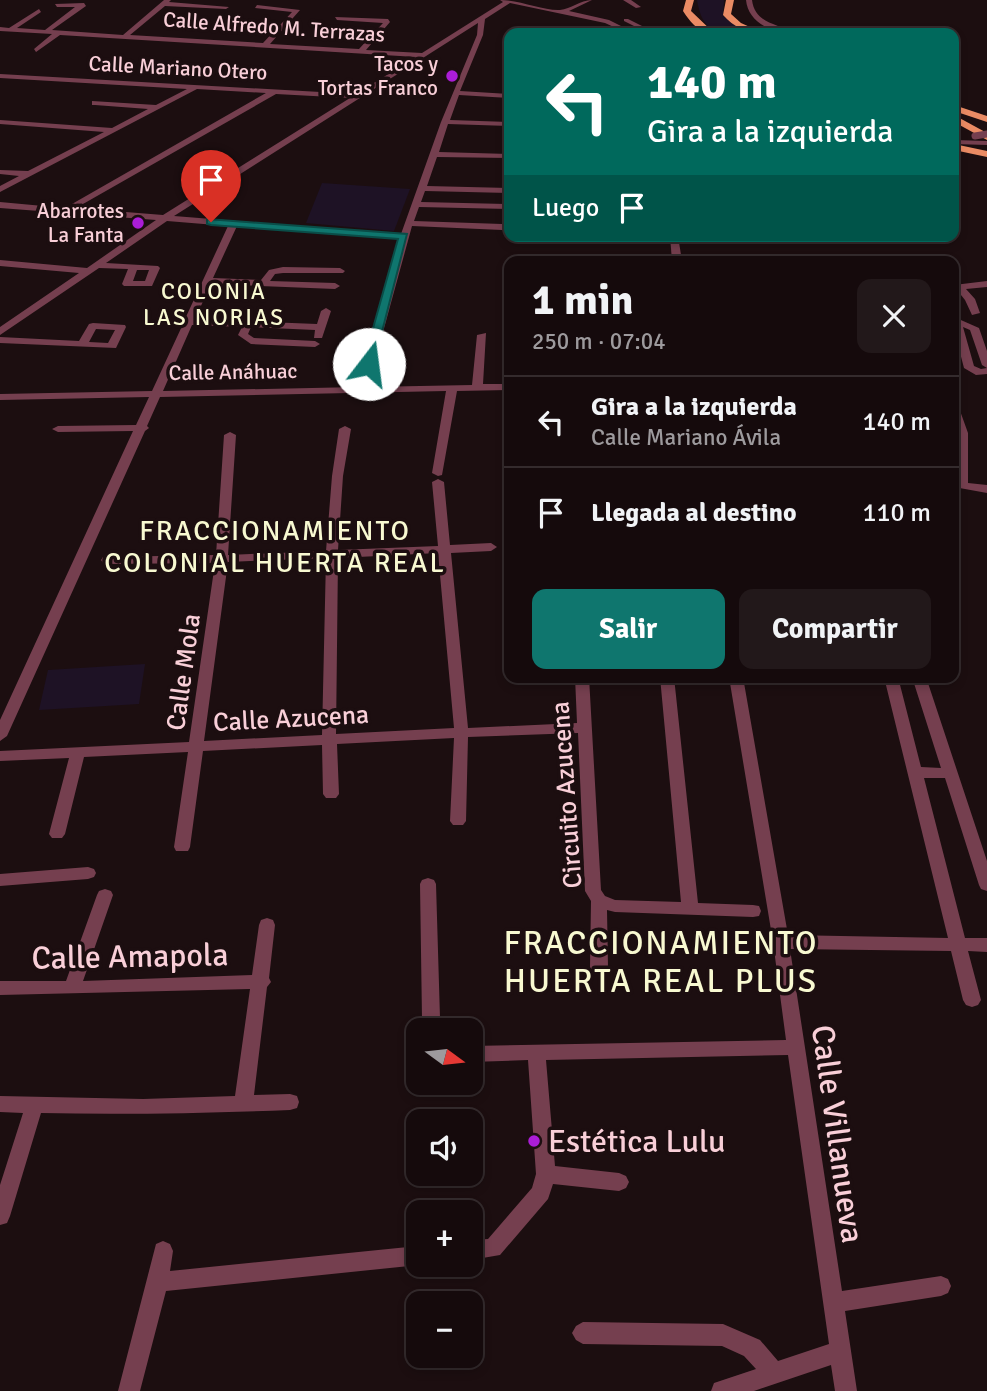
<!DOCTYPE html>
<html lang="es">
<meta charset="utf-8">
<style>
:root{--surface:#150a0c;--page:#22181a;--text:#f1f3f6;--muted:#9d9a9d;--line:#342b2d;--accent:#0f766e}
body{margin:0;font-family:Signika,sans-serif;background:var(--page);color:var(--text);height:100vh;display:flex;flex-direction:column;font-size:26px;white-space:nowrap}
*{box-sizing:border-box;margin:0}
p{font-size:23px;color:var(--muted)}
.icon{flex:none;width:38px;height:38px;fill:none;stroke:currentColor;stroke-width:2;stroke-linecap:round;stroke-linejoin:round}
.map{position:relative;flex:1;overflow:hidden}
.sheet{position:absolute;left:504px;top:256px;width:455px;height:427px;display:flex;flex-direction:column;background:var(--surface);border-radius:14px;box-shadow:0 4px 10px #0003,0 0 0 2px var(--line)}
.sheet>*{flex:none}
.banner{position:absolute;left:504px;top:28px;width:455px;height:214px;border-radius:14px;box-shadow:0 4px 10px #0003,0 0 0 2px var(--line);background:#00695c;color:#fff;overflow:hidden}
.needle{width:46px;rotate:105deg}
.tools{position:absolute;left:406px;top:1018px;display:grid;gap:14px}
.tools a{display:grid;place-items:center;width:77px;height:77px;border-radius:14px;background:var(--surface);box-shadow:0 4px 10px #0003,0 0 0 2px var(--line);font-size:35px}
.pin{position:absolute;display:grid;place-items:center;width:60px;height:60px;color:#fff;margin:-72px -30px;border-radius:50% 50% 50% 0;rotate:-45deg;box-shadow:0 0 7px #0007}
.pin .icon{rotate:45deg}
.me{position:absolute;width:77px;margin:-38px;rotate:15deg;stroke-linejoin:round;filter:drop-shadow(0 0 5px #0008)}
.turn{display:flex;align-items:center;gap:24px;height:147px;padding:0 28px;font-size:32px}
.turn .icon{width:91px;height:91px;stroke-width:2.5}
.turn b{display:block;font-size:49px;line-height:60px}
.then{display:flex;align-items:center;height:66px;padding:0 28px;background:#0003;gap:14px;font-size:26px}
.round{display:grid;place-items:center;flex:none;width:74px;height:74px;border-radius:14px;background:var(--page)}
.summary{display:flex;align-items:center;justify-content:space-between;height:119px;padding:0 28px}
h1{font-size:42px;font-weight:700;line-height:52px}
.cta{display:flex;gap:14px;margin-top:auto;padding:14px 28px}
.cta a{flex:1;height:80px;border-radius:14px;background:var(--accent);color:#fff;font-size:28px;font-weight:700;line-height:80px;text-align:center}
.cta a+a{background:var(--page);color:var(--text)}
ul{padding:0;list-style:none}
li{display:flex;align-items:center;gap:21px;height:91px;padding:0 28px;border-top:2px solid var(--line)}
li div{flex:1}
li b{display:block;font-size:26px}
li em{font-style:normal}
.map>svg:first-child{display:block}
</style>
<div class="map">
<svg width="987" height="1391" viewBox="0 0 987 1391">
<rect width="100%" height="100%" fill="#1c0e10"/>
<!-- green -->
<g fill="#1e1225">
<path d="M697,0H724L723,16L750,33C719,33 703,36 697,0Z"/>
<polygon points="322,183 410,189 394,231 306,223"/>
<polygon points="145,664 139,704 39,710 48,670"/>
</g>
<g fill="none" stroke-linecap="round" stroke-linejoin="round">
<!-- street -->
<g fill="#753f4f" fill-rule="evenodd">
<path d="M164,0H171L169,2L229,7L226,9L165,6L130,35L263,43L277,28L241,25L239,22L281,24L292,12L255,8L257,5L300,10L270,44L359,49L383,23L337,20L335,17L388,19L390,22L366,50L422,53L503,2L500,0C519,0 544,11 560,10C571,9 580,0 592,0L569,11L609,20L635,33H627L605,23L510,3L485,19L483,35L460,91L509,94V98L459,95L450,120L509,122V126L448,124L439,152L509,154V158L437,157L427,186L509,188V193L425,191L421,202L506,204L509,205V209L419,207L414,221L502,224L506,227L502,230L412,226L368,387L472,385L477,335L486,333L483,384H509V390L457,391L442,475L438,476L432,473L446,391L160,397L147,426L149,428L145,431L7,736L0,741V720L133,431L58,432L52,429L58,426L136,425L149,397L0,400V394L152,391L183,324L181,322L185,319L228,226L167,221L106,263L158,266L160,268L152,286H124L122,284L128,269L99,268L0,335V327L79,273L0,266V260L87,268L156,220L0,208V202L65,208L266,93L197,89L0,192V186L19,176L0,174V170L28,171L104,132L0,124V120L112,128L148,109L95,105H92V101L156,105L187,89L0,78V74L356,94L416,57L60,35L36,52L34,49L52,34L0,31V27L9,28L39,9L41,12L17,28L45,30L75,7H57L55,4L84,3L86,6L52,30L123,35ZM478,23L477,35L441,122L401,234L174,216ZM276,94L350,98L163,215L76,208ZM237,226L399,239L358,387L163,391L192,325L242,327L238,335L251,344L315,347L320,344L315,341L254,338L248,334L251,327L315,330L314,338H322L331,311L326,308L321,311L317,324L195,319L211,284L335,289L340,286L335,283L270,281L275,274L283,273H343L345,271L340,268L283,267L269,270L261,280L213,278ZM137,270H149L145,281H133Z"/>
<polygon points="623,0 631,0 641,7 636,8"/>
<path d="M746,0H752C755,24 777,23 794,33C774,34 748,23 746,0Z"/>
<polygon points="624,19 628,19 656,33 648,33 624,21"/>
<polygon points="531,28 569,31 572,33 525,33"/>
<polygon points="954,140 987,141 987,145 954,144"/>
<polygon points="670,236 678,236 682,261 672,261"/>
<polygon points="987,281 987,287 966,289 975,299 980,313 972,315 965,300 957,290 954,291 954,285"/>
<path d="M954,317L979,328L987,351V374L976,375L964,368L954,330ZM963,327L970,330L982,365L987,368L981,369L974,366Z"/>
<path d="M93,323L125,325L126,327L116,348L0,343V337L79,341L89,324ZM96,329L115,330L108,343L89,342Z"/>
<polygon points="954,405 959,408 968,433 968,483 987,485 987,493 954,487 954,481 956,481"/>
<path d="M345,426L351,429L343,476L338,550L438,546L432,482L438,479L444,482L450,545L491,543L497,547L491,551L451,553L468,728L577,723L575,677H589L601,890L605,896L615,900L681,902L660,677H674L698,903L753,905L759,906L761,911L759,916L753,917L615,912L607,910L608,967L605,972L599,974L593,972L590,967L591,901L585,891L578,733L468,737L466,821L463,825H453L450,821L454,738L337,744L339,794L336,798H326L323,794L322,745L203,751L190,847L188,851H176L174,847L188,752L84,757L65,834L62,838H52L49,834L69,758L0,761V751L189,742L215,563L107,564L103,563L101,560L103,557L216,555L224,435L230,432L236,435L228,555L326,551L332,476L339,429ZM438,553L454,728L336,734L338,558ZM326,558L322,735L204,741L228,562Z"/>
<polygon points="729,677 743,677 788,935 948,938 884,677 898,677 921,767 941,768 912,677 926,677 987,861 987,891 981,889 979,885 945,778 924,778 965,938 987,938 987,952 968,951 981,1000 978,1005 972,1007 966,1005 963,1000 951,951 790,949 842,1291 941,1276 948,1279 951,1286 948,1293 941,1296 845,1311 857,1391 835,1391 831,1365 754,1391 711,1391 714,1383 756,1369 744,1356 722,1346 583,1344 576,1340 572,1333 576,1326 583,1322 723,1324 760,1340 778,1361 829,1344 788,1055 546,1060 555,1166 619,1173 626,1176 629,1182 626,1188 619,1191 553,1184 548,1199 500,1255 471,1260 471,1240 488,1239 532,1188 536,1174 528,1060 471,1062 471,1046 786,1040 773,942"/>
<polygon points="88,867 94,869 96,873 94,877 88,879 0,886 0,874"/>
<polygon points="428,878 434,880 436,884 440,1018 447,1031 429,1031 422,1019 420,884 422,880"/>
<path d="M105,889L111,891L113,895L83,981L252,975L259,925L261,920L267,918L273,920L275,925L269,978L271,982L267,987L254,1095L290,1094L297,1096L299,1102L297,1108L290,1110C207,1113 125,1115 41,1113L10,1216L7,1223L0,1225V1185L23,1113L0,1112V1096L143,1099L235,1096L250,989L0,995V981H66L97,895L99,891Z"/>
<polygon points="163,1241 170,1244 173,1251 170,1271 418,1246 419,1265 166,1291 140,1391 118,1391 156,1244"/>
</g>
<!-- primary -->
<g fill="#ea8b64" fill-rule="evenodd">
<path d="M686,0H694L691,11L714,33C699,33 691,23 683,11Z"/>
<path d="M726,0H734L731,14L741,23L763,33C746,33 734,27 723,15Z"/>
<polygon points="954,105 987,116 987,122 954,111"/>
<polygon points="954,115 987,133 987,140 954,122"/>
<polygon points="954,144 987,151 987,157 954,150"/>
</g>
<!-- street-bridge -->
<polyline stroke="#753f4f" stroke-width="7" points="975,136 987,134"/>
</g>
<!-- route -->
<polygon fill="#0f766e" stroke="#0a4d48" stroke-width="2" points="207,219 407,234 373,367 363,364 398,239 211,225 207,224"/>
<!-- markers -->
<g fill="#ab1dd7" stroke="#1c0e10" stroke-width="2.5">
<circle cx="452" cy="76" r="7"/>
<circle cx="138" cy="223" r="7"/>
<circle cx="534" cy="1141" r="7"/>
</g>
<g text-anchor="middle" stroke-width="7" stroke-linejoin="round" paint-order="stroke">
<!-- far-street labels -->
<g font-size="21" fill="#f9cfd8" stroke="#1c0e10">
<text transform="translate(274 27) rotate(4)" y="7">Calle Alfredo M. Terrazas</text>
<text transform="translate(178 68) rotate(3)" y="7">Calle Mariano Otero</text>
<text transform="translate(233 372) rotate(-1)" y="7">Calle Anáhuac</text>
</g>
<!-- far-poi labels -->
<g font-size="21" fill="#f9cfd8" stroke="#1c0e10" text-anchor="end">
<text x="438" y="71">Tacos y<tspan x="438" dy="24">Tortas Franco</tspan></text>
<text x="124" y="218">Abarrotes<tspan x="124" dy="24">La Fanta</tspan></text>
</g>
<!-- far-neighbourhood labels -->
<g font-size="23" letter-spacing="2" fill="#f8f9d1" stroke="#1c0e10">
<text x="214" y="299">COLONIA<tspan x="214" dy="26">LAS NORIAS</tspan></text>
</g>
<!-- street labels -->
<g font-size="26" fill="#f9cfd8" stroke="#1c0e10">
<text transform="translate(183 672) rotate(-82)" y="9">Calle Mola</text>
<text transform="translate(291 718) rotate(-3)" y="9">Calle Azucena</text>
<text transform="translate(566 795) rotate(-94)" y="9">Circuito Azucena</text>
</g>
<!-- neighbourhood labels -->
<g font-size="28" letter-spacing="2" fill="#f8f9d1" stroke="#1c0e10">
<text x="275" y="540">FRACCIONAMIENTO<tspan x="275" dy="32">COLONIAL HUERTA REAL</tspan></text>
</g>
<!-- near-street labels -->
<g font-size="32" fill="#f9cfd8" stroke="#1c0e10">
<text transform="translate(130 956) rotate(-1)" y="11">Calle Amapola</text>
<text transform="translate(838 1134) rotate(82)" y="11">Calle Villanueva</text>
</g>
<!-- near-poi labels -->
<g font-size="32" fill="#f9cfd8" stroke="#1c0e10" text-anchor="start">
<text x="548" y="1152">Estética Lulu</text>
</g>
<!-- near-neighbourhood labels -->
<g font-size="33" letter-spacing="2" fill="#f8f9d1" stroke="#1c0e10">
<text x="661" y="954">FRACCIONAMIENTO<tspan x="661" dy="38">HUERTA REAL PLUS</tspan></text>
</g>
</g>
</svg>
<div class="tools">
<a><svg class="needle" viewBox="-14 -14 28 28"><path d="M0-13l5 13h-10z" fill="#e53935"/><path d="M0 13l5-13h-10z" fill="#9d9a9d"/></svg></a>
<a><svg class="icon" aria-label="sound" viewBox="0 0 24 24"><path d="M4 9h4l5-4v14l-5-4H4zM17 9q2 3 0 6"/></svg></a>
<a>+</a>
<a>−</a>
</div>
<div class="pin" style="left:211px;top:222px;background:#d93025"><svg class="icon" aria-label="arrive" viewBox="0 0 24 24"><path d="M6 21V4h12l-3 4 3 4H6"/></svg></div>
<svg class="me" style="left:369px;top:364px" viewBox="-20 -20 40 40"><circle r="19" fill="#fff"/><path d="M0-13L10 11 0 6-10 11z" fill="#0f766e"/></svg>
<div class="banner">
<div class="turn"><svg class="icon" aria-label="left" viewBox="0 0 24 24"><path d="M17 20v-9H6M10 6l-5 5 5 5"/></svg><div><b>140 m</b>Gira a la izquierda</div></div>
<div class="then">Luego<svg class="icon" aria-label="arrive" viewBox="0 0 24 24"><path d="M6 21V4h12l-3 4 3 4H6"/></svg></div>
</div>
<section class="sheet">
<div class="summary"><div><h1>1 min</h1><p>250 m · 07:04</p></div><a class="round"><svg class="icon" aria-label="close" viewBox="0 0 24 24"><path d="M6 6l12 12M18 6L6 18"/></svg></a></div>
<ul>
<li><svg class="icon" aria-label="left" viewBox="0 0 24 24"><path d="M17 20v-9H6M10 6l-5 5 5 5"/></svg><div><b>Gira a la izquierda</b><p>Calle Mariano Ávila</p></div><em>140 m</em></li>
<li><svg class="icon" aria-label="arrive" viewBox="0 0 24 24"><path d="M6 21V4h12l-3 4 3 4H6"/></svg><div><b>Llegada al destino</b></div><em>110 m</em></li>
</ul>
<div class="cta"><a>Salir</a><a>Compartir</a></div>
</section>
</div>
